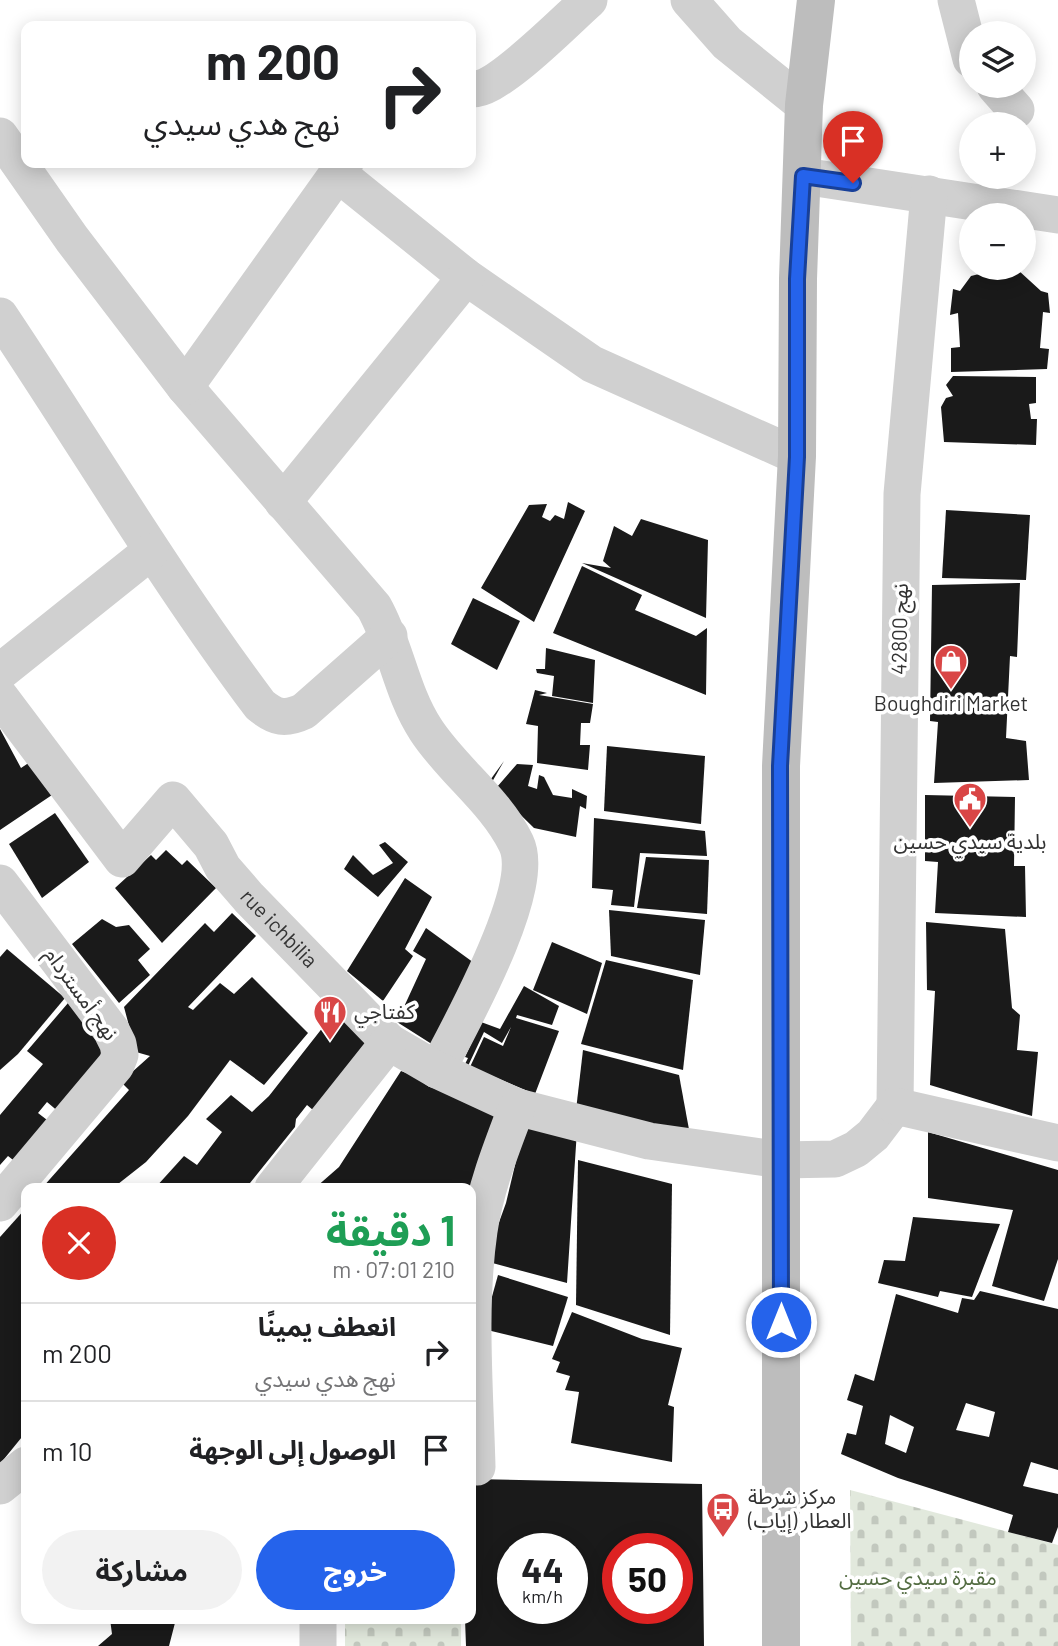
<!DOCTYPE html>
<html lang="ar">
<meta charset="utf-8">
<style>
:root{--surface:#fff;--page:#f2f2f2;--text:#202124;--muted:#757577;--line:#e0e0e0;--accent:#2563eb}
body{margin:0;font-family:Barlow,"Noto Sans Arabic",sans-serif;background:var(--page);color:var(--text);direction:rtl;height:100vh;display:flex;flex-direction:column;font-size:26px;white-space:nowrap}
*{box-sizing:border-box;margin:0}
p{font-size:23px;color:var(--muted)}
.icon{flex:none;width:38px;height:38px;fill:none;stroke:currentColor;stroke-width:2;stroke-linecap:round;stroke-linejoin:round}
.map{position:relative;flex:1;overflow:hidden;direction:ltr}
.details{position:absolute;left:21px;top:1183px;width:455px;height:441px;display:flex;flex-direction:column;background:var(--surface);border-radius:14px;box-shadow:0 4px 18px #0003;direction:rtl}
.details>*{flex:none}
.guide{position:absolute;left:21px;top:21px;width:455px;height:147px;border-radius:14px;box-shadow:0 4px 18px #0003;direction:rtl;background:#fff;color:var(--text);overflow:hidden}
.fabs{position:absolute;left:959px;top:21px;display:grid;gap:14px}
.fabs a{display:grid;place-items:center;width:77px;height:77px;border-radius:50%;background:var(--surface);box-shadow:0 4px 18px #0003;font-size:35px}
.speed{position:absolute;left:497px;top:1533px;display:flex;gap:14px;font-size:35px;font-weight:700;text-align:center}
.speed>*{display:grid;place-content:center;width:91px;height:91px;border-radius:50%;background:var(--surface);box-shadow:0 4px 18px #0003;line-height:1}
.speed small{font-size:18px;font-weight:400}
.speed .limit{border:10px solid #d22;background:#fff;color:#111}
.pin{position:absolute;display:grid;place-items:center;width:60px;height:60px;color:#fff;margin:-72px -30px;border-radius:50% 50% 50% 0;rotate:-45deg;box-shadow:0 0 7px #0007}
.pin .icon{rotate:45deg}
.me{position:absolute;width:77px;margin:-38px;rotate:0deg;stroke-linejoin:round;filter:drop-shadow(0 0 5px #0008)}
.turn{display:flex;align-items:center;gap:24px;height:147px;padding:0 21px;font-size:32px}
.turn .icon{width:91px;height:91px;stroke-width:2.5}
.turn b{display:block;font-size:49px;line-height:60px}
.round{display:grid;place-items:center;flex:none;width:74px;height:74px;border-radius:37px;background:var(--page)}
.headline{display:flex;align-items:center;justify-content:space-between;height:119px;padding:0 21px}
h1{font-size:42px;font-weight:700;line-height:52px;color:#1e9e55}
.cta{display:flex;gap:14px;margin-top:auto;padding:14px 21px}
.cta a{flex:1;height:80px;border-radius:42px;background:var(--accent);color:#fff;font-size:28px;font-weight:700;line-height:80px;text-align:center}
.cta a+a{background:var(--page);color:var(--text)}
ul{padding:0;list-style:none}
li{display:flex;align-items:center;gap:21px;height:98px;padding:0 21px;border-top:2px solid var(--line)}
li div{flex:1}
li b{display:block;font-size:26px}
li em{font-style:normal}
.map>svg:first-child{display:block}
</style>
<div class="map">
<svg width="1058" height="1646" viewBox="0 0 1058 1646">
<defs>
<pattern id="cemetery-stones" width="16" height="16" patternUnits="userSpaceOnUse" patternTransform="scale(1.75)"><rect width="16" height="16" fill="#e2e9dd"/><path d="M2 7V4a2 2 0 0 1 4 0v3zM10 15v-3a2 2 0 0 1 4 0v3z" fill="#c2c8be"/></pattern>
</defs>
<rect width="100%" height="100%" fill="#fff"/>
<!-- cemetery -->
<g fill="url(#cemetery-stones)">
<polygon points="850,1490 1058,1545 1058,1646 851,1646"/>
<rect x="345" y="1619" width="116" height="27"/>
</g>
<!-- building -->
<g fill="#1a1a1a" fill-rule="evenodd">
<polygon points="1003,268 1018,270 1041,291 1048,293 1050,313 1043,312 1040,348 1049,349 1047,369 951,372 951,348 960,347 958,313 950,315 953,289 960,291 971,276"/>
<polygon points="953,376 1036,377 1036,403 1029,404 1031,419 1037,419 1036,445 944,442 941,407 946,398 953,396 946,385"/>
<polygon points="568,502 585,511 534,622 481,588 529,505 547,504 542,517 550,521 555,515 564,519"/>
<polygon points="946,510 1030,515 1026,580 942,578"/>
<polygon points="641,519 708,540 706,618 582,563 611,568 603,561 614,526 632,536"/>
<polygon points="582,566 642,595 635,610 696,636 707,628 706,695 553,633"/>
<polygon points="1020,583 1017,657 1010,656 1006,738 1026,741 1029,780 934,783 938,722 930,721 932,585"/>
<polygon points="473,598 520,621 497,670 451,644"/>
<polygon points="546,648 595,660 593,703 552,696 554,676 537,673 536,669 545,669"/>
<polygon points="535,690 547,693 539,695 593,704 590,723 581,723 580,745 590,745 588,770 537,763 538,726 526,724"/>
<polygon points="0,729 21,768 30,762 52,795 0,830"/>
<polygon points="607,746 705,756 701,824 604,811"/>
<polygon points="504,761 492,782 497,787 517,764 533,765 528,786 537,789 539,775 544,777 553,795 572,798 572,789 587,796 586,809 580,806 576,837 534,828 488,783"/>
<polygon points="925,795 1015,797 1014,866 1025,866 1026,917 935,913 938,862 925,861"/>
<polygon points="55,813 89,862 42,898 9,844"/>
<polygon points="594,818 705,831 707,856 640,853 634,907 611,905 613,890 592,888"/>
<polygon points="385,842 408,862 378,897 344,869 353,855 373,875 393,863 379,845"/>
<polygon points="166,850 182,865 187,860 216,888 162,943 115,888 151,855 156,860"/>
<polygon points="646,857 709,860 707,914 637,908"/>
<polygon points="405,878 432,897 405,949 413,956 383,1001 347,971"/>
<polygon points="609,910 705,920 700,975 611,956"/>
<polygon points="232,913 256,936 188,1007 193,1010 220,983 234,994 252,977 308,1033 264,1085 230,1060 188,1116 146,1162 113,1188 42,1188 129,1090 121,1082 150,1056 136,1052 124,1007 205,923 214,932"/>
<polygon points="102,919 116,927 129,925 150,949 138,960 150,975 119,1003 72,944"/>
<polygon points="926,922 1005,929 1012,1008 1020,1015 1017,1050 1038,1052 1032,1116 930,1085 935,991 927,990"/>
<polygon points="426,928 481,968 438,1048 397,1022 426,959 413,951"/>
<polygon points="552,942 602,963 587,1014 533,990"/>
<polygon points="7,949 65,998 18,1054 0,1070 0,957"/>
<polygon points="606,960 693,980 683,1070 581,1044"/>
<polygon points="524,986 559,1006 552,1025 517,1015 516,1018 559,1031 535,1094 470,1067 484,1037 503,1046 511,1027 502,1043 484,1032 468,1066 465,1064 468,1058 465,1057 481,1022 500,1029"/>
<polygon points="68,1003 109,1054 60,1113 47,1102 38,1113 51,1123 17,1163 8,1156 0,1165 0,1115 43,1064 27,1051"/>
<polygon points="338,1008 379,1041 319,1115 307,1105 296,1119 295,1127 246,1188 155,1188 184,1156 197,1165 222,1132 206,1119 231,1095 252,1112 269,1096"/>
<polygon points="583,1050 679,1075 690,1135 576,1110"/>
<polygon points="401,1071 512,1111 471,1188 315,1188 339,1167"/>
<polygon points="526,1119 577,1130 567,1283 485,1261 506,1203"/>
<polygon points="928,1132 1058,1170 1058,1259 1044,1301 992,1286 1013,1210 928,1198"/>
<polygon points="578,1160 672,1184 670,1335 576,1305"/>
<polygon points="26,1208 26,1432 0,1464 0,1237"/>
<polygon points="913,1217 1000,1224 972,1297 940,1291 938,1297 878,1283 884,1260 905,1261"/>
<polygon points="498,1275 568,1297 553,1346 483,1329"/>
<path d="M980,1291L1058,1309V1470L1031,1462L1023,1486L1058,1494V1527L1052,1543L1008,1532L1013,1515L898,1478L841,1454L847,1433L856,1435L863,1406L847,1400L855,1374L874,1381L896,1294L958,1313L962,1298L974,1300ZM966,1403L995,1412L989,1437L956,1430ZM890,1415L914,1427L906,1453L885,1444Z"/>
<polygon points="572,1312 642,1339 682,1348 668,1405 674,1407 672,1462 571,1443 579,1392 565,1390 570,1376 556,1372 560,1362 552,1359"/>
<path d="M471,1479L702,1484L704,1646H466L465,1619H471ZM513,1549H572V1608H513ZM618,1549H677V1608H618Z"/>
<polygon points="110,1619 176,1619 169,1646 98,1646 112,1634"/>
</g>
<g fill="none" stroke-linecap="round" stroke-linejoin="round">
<!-- minor -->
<g stroke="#d0d0d0" stroke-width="37">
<polyline points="689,0 727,43 804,105"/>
<polyline points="956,0 971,59"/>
<polyline points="995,86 1016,110"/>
<path d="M471,89C497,92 567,19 589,0"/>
<path d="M0,136L72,239L185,387L374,607C396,646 401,692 426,730C452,770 495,800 516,843C538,888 460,1026 437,1070"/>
<polyline points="337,173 466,277 592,364 797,456"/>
<polyline points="803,176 1058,215"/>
<path d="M0,316C87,446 166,580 260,705C276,718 285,720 304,711L389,636"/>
<polyline points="185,387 345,163"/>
<polyline points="283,502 466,277"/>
<polyline points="0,672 150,552"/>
<path id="s1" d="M0,697L122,859L173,800L211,845L223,868L249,898L389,1042L437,1070L517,1107L649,1141L781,1160L835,1159L856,1149L873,1135L895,1106"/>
<polyline points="0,883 111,1030 118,1044 120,1055 116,1065 0,1203"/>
<polyline points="895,1106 902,494 929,194"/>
<polyline points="895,1106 1058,1143"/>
<polyline points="273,1188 389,1042"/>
<path d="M477,1467C475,1390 468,1308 479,1231C485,1189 502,1146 517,1107"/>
<polyline points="0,1486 26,1465"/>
<polyline points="318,1646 318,1619"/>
</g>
<!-- secondary -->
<polyline stroke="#bdbdbd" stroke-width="38" points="781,1646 781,766 797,456 798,279 804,105 816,0"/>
</g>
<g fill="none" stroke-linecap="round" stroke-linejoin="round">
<defs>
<polyline id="route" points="781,1322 780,766 797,457 797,279 803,176 853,183"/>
</defs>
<!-- route casing -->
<use href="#route" stroke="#184099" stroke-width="18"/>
<!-- route -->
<use href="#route" stroke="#2563eb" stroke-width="12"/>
</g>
<!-- icons -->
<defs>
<symbol id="shop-pin" viewBox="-11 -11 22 30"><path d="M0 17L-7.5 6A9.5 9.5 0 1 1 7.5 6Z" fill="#d94646" stroke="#fff"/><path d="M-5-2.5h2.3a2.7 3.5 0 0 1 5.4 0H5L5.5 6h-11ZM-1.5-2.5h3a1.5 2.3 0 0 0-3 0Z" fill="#fff"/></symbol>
<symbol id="civic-pin" viewBox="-11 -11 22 30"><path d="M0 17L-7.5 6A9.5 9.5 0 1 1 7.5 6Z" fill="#d94646" stroke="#fff"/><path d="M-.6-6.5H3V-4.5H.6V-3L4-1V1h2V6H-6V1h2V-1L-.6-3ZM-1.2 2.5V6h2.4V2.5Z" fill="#fff"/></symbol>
<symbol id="restaurant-pin" viewBox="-11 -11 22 30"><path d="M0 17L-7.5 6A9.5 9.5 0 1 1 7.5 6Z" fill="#d94646" stroke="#fff"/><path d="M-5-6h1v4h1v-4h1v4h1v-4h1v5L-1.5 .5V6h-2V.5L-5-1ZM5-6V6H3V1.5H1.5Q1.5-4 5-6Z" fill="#fff"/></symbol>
<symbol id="bus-pin" viewBox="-11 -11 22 30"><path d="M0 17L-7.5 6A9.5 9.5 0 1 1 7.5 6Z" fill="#d94646" stroke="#fff"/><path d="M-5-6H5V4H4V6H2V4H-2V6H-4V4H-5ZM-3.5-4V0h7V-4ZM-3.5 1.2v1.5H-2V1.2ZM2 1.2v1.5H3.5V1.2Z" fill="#fff"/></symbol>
</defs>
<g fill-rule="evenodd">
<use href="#shop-pin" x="932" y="642" width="38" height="52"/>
<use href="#civic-pin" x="951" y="780" width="38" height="52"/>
<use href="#restaurant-pin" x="311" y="993" width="38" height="52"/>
<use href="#bus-pin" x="704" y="1490" width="38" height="52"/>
</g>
<g text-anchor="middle" stroke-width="7" stroke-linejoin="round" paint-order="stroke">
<!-- street labels -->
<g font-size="21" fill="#333" stroke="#fff">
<text transform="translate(900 629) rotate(-89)" y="7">نهج 42800</text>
<text dy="7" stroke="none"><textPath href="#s1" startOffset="448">rue ichbilia</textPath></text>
<text transform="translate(81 994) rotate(54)" y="7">نهج أمستردام</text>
</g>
<!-- poi labels -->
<g font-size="21" fill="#333" stroke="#fff">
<text x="951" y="711">Boughdiri Market</text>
<text x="970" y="849">بلدية سيدي حسين</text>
<text x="354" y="1019" text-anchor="start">كفتاجي</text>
<text x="748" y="1504" text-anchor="start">مركز شرطة<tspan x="748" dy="24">العطار (إياب)</tspan></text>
</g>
<!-- park labels -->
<g font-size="21" fill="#536c42" stroke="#fff">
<text x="918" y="1585">مقبرة سيدي حسين</text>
</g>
</g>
</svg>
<div class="fabs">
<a><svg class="icon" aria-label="layers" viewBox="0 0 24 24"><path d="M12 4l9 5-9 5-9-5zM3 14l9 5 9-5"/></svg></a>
<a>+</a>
<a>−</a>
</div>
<div class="speed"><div>44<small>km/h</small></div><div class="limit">50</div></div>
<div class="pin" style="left:853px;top:183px;background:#d93025"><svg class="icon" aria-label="arrive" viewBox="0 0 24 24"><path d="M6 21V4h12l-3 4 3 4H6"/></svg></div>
<svg class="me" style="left:781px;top:1322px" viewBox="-20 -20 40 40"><circle r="17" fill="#2563eb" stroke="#fff" stroke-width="3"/><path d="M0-11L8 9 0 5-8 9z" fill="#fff"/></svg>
<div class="guide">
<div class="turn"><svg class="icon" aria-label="right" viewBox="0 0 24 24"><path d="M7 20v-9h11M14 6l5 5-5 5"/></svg><div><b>200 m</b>نهج هدي سيدي</div></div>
</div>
<section class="details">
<div class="headline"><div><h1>1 دقيقة</h1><p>210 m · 07:01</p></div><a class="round" style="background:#d93025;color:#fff"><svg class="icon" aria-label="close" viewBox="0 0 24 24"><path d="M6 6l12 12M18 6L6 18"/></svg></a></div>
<ul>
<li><svg class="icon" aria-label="right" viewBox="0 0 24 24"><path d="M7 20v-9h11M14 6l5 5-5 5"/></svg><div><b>انعطف يمينًا</b><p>نهج هدي سيدي</p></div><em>200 m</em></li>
<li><svg class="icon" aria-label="arrive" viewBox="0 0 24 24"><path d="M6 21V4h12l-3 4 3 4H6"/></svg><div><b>الوصول إلى الوجهة</b></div><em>10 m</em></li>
</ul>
<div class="cta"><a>خروج</a><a>مشاركة</a></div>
</section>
</div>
